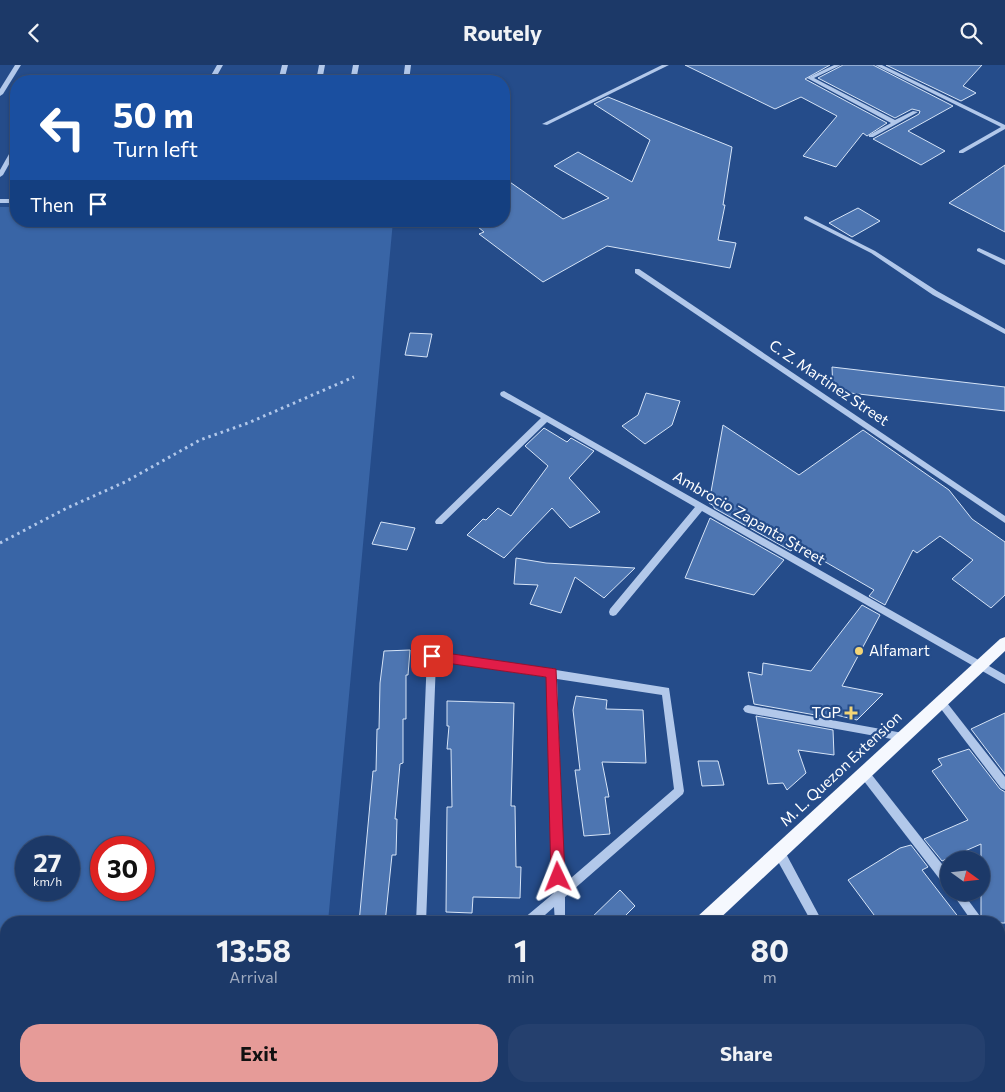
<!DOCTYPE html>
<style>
:root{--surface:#1c3968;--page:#25406e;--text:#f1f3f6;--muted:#a0acc0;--line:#3a537c;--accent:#e69b98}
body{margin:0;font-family:Commissioner,sans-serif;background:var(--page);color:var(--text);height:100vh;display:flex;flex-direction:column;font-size:19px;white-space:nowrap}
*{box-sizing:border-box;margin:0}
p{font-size:16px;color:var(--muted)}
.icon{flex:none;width:28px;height:28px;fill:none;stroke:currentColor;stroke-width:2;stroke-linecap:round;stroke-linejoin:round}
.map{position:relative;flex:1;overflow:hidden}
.panel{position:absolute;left:0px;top:851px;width:1005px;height:176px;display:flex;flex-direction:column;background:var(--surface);border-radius:20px 20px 0 0;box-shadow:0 1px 4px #0004,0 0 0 1px var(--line)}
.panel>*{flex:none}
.banner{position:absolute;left:10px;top:10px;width:500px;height:152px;border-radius:20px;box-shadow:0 1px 4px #0004,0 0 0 1px var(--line);background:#1a4fa0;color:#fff;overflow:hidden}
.needle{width:32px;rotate:105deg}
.tools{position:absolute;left:940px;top:786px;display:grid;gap:10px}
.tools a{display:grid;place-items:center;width:50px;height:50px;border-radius:50%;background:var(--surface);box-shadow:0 1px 4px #0004,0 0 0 1px var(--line);font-size:25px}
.speed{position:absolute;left:15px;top:771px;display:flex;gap:10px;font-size:25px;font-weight:700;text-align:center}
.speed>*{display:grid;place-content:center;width:65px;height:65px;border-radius:50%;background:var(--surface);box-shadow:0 1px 4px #0004,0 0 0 1px var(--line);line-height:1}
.speed small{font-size:12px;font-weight:400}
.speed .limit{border:8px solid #d22;background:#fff;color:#111}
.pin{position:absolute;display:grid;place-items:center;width:42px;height:42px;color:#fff;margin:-21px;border-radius:10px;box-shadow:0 2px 8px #0006}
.me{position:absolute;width:55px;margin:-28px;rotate:358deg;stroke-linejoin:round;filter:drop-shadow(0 0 4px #0008)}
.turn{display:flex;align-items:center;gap:18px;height:105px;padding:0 20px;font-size:22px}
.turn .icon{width:65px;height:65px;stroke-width:2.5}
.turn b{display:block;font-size:35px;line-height:42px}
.then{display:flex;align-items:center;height:48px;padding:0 20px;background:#0003;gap:10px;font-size:19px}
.eta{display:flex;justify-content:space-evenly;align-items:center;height:85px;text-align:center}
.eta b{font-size:30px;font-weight:700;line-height:35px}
.action{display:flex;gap:10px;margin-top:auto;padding:10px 20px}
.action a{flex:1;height:58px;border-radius:20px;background:var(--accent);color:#111;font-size:20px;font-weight:700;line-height:58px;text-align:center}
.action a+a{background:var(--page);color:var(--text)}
header{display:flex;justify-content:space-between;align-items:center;height:65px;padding:0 20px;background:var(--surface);font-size:22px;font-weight:700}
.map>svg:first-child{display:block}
</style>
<header><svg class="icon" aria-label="back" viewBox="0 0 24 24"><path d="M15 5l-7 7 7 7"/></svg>Routely<svg class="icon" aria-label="search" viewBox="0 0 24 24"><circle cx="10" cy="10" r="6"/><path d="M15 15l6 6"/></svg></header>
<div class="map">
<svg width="1005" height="1027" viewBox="0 0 1005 1027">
<rect width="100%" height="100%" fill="#254c8a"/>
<!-- green -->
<g fill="#3965a6" fill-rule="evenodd">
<path d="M0,142H16V156H393L328,857L6,858V1021H312L311,1027H0ZM26,782H69V825H26ZM101,782H144V825H101Z"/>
<polygon points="626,1021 770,1021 771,1027 627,1027"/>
</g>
<!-- building -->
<g fill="#4d75b1" stroke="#d6e4f7">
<polygon points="685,0 830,0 805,14 887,58 867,71 863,68 836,102 803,91 837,51 801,32 775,44"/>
<polygon points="843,0 873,0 953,41 908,66 945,86 921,100 873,74 919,49 920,46 912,44 895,53 818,13"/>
<polygon points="886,0 982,0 963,21 976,28 961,36"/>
<polygon points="608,32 732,82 723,140 725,140 718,175 736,178 730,203 607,181 543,217 479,169 484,167 471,156 504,156 504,113 563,154 609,133 554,101 578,87 632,117 650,75 594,39"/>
<polygon points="1005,100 1005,167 949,138"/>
<polygon points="858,143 880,156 852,172 829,158"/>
<polygon points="410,268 432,269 427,292 405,290"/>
<polygon points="832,302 1005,322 1005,346 833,326"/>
<polygon points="646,328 680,336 672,360 645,379 622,361 638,350"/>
<polygon points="723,360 799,410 863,365 949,425 972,454 1005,477 1005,530 991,543 952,514 973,495 940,471 917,488 913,485 885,540 869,531 874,525 796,480 791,486 714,443 714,441 709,438"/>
<polygon points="544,363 567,377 571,373 594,386 569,413 600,447 570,463 552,443 504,493 467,470 483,454 486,455 498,443 511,451 548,401 525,381"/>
<polygon points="710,453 784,495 754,530 685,513"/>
<polygon points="381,457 415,463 407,485 372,479"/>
<polygon points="516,493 546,498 635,503 604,533 575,512 561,548 530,539 538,520 514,519"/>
<polygon points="862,540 880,550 842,621 883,629 857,655 832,649 832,653 754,639 748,607 762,610 763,598 811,606"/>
<polygon points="410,585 408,610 406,610 406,654 403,654 403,698 400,699 395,754 397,754 396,790 392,790 385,858 359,858 373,706 376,706 377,664 379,664 380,618 384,586"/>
<polygon points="576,631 607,635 606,644 643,645 646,698 602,697 609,732 605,732 610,769 584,771 575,705 580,705 573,645"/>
<polygon points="447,636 514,638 511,741 515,741 516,802 521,802 520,833 473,832 472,848 446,847 447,742 452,742 451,684 447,684 449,661 447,661"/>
<polygon points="1005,648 1005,709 971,664"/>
<polygon points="756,651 833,665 834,690 798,685 806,708 787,725 783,718 768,719"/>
<polygon points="969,684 1000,724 1005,727 1005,858 987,858 981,850 981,779 942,796 924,774 968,755 932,706 942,700 938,694"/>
<polygon points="698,696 718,696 724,720 702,721"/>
<polygon points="911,780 928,802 922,805 963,858 880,858 848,815 900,783"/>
<polygon points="620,825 635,841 618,858 586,858"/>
</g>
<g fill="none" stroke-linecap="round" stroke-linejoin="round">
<!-- path -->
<polyline stroke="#b2c8ea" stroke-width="3" stroke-dasharray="2.5 4" stroke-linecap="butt" points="0,478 67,443 125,417 200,375 248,358 354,312"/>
<!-- minor -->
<g fill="#b2c8ea" fill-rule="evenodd">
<polygon points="15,0 21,0 3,29 0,31 0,24"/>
<polygon points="217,0 223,0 214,16 137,15 137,16 131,16 133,12 135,11 209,14"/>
<polygon points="282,0 288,0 284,16 278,16"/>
<polygon points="319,0 325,0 322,16 316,16"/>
<polygon points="353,0 359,0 356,16 350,16"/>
<polygon points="405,0 411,0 409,16 403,16"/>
<polygon points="662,0 669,0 547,60 542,59"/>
<polygon points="834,0 841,0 814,13 895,55 913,46 918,47 873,72 869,72 869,70 891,58 807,13"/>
<polygon points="875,0 882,0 1005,60 1005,64 963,88 959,88 959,86 1001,62"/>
<polygon points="16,80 16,87 3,110 0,112 0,105 13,82"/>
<rect x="0" y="134" width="16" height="4"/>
<polygon points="806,151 875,186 937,226 1005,264 1005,269 933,230 871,188 804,154 804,152"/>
<polygon points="979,183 1005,195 1005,200 977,186 977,184"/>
<polygon points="635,204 639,204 1005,451 1005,458 635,208"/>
<polygon points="504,326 1005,610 1005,619 702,446 616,550 613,551 610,550 609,547 610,544 695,442 547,357 442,459 436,459 435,457 436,455 541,353 501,331 500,329 501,327"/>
<path d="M432,587L549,604L552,603L556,605L669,623L684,726L683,729L565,832V858H555L554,842L536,858H522L523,854L554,828L547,612L436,596L426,858H416L427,591L429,588ZM557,614L662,630L674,724L564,819Z"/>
<polygon points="941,633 944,634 1005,712 1005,725 1001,723 938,640 936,637 938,634"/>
<polygon points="748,640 903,668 906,669 908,672 906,675 903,676 748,648 745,647 743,644 745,641"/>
<polygon points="864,703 868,705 949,808 949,822 945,821 860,711 859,708 860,705"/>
<polygon points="779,782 783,783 823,858 812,858 775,791 774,787 775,783"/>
<polygon points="952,828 963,828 985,858 973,858"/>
<path d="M999,877C1005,879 1005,888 1005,896L999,891Z"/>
<polygon points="890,1021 902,1021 904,1027 892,1027"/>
</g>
<!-- major -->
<g fill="#f5f8fe" fill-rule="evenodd">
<polygon points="1005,572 1005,586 715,858 695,858 697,852 1000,574"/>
<polygon points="513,1021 533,1021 531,1027 510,1027"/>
</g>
</g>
<!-- route -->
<polygon fill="#e11d48" stroke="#92132f" points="432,586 556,604 565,812 563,817 558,819 553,817 551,812 546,612 432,596 426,591"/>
<!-- markers -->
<g fill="#f4d576" stroke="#254c8a" stroke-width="2">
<circle cx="859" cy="586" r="5"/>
<path d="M848.5 640.5h5v5h5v5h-5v5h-5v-5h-5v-5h5z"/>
</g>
<g text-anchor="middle" stroke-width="4.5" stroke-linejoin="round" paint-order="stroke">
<!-- street labels -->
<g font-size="15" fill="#fff" stroke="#254c8a">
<text transform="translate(829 318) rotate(34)" y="5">C. Z. Martinez Street</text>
<text transform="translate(749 453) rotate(30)" y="5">Ambrocio Zapanta Street</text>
<text transform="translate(841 704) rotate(-43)" y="5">M. L. Quezon Extension</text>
</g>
<!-- poi labels -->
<g font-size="15" fill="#fff" stroke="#254c8a" text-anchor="start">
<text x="869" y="591">Alfamart</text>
<text x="841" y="653" text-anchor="end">TGP</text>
</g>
</g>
</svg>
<div class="tools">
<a><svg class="needle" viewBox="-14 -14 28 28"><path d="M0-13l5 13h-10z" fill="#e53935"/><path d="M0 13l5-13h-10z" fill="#a0acc0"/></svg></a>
</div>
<div class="speed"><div>27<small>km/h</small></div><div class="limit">30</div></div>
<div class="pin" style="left:432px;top:591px;background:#d93025"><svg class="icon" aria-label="arrive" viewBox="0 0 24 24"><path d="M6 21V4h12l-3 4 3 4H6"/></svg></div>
<svg class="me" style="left:558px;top:812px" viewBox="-20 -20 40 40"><path d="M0-17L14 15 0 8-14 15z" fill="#e11d48" stroke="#fff" stroke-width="4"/></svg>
<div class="banner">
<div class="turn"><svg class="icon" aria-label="left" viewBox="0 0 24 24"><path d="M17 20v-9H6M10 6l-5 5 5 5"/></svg><div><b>50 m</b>Turn left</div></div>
<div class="then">Then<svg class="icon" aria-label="arrive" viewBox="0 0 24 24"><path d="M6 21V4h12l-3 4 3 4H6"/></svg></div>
</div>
<section class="panel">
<div class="eta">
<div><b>13:58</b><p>Arrival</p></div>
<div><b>1</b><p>min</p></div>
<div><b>80</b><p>m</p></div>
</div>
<div class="action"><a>Exit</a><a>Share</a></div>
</section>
</div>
